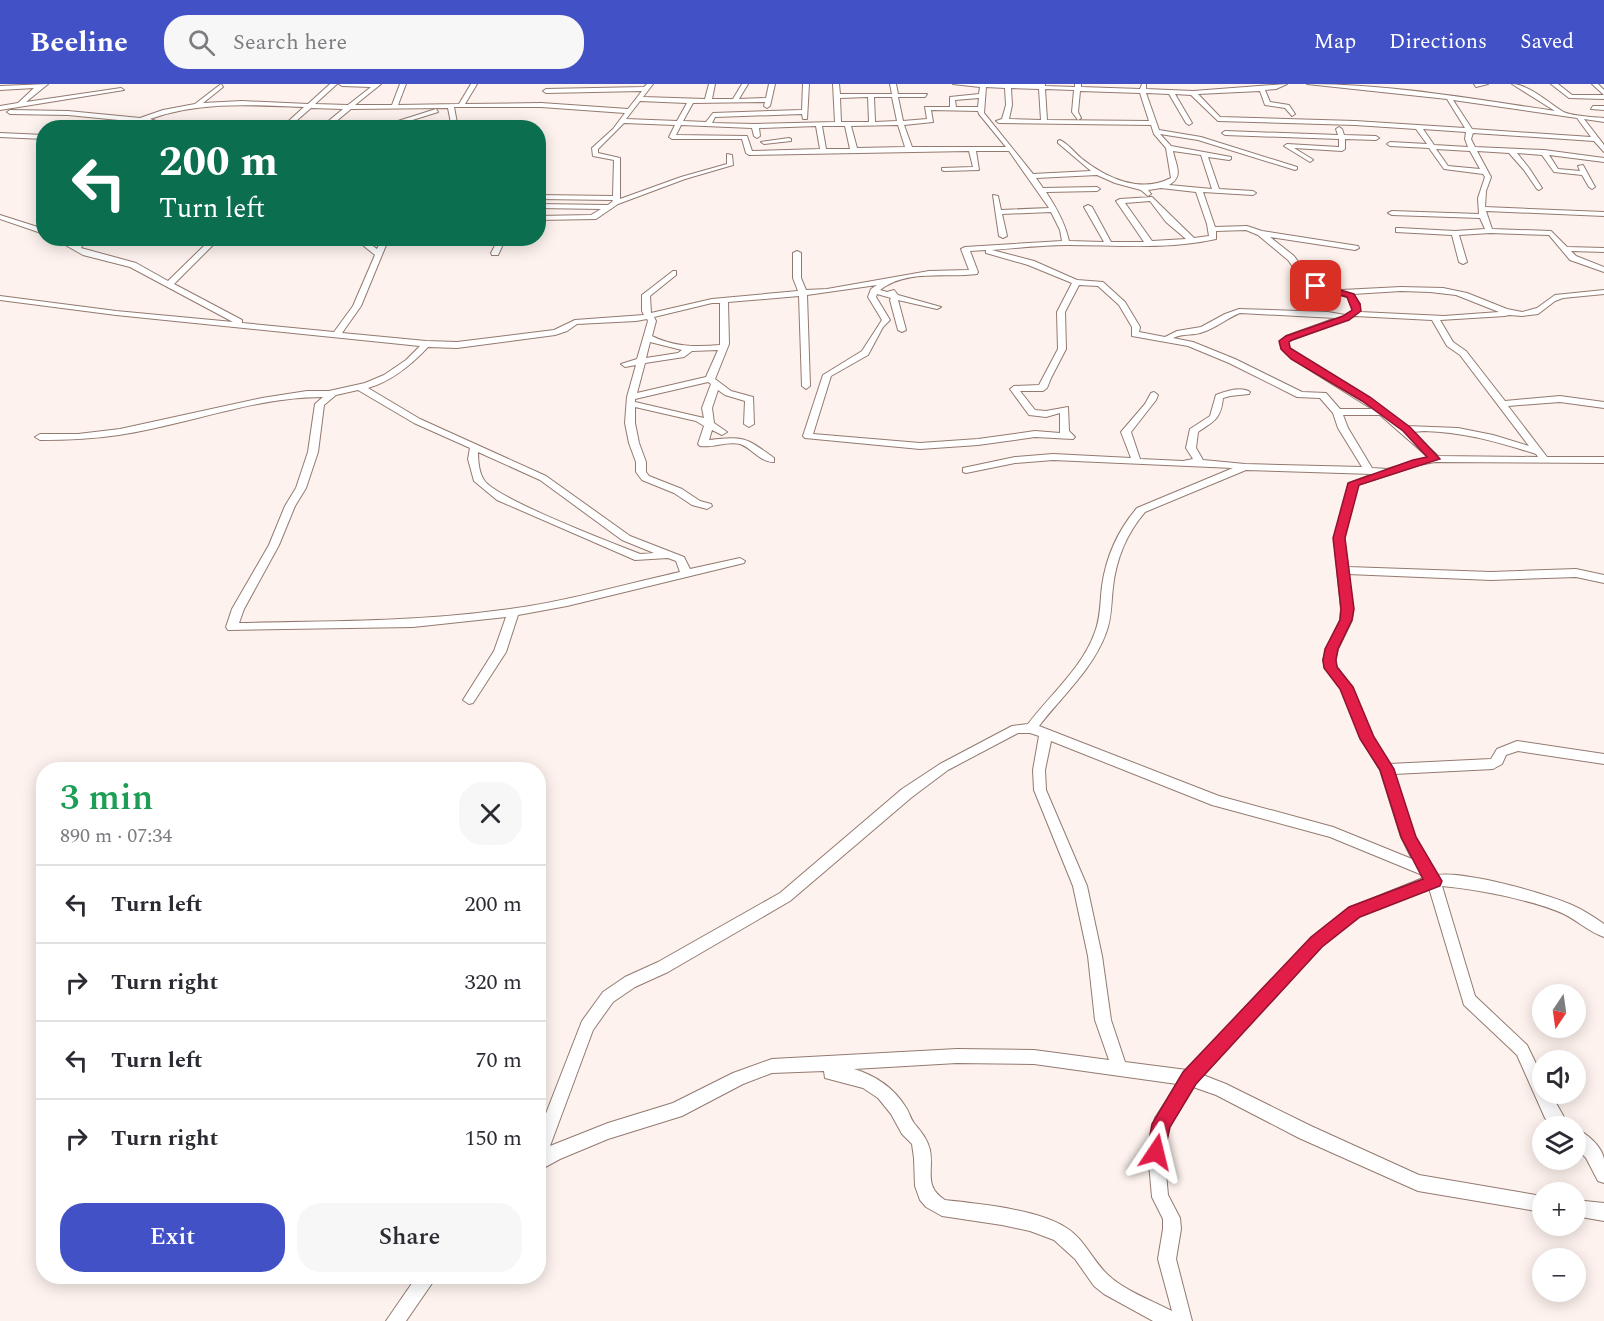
<!DOCTYPE html>
<meta charset="utf-8">
<style>
:root{--surface:#fff;--page:#f7f7f7;--text:#2b2b33;--muted:#7c7c81;--line:#e1e1e2;--accent:#4252c6}
body{margin:0;font-family:Spectral,serif;background:var(--page);color:var(--text);height:100vh;display:flex;flex-direction:column;font-size:22px;white-space:nowrap}
*{box-sizing:border-box;margin:0}
p{font-size:20px;color:var(--muted)}
.icon{flex:none;width:33px;height:33px;fill:none;stroke:currentColor;stroke-width:2;stroke-linecap:round;stroke-linejoin:round}
.map{position:relative;flex:1;overflow:hidden}
.side{position:absolute;left:36px;top:678px;width:510px;height:522px;display:flex;flex-direction:column;background:var(--surface);border-radius:24px;box-shadow:0 3px 15px #0003}
.side>*{flex:none}
.hud{position:absolute;left:36px;top:36px;width:510px;height:126px;border-radius:24px;box-shadow:0 3px 15px #0003;background:#0b6e4f;color:#fff;overflow:hidden}
.needle{width:39px;rotate:193deg}
.buttons{position:absolute;left:1532px;top:900px;display:grid;gap:12px}
.buttons a{display:grid;place-items:center;width:54px;height:54px;border-radius:50%;background:var(--surface);box-shadow:0 3px 15px #0003;font-size:30px}
.pin{position:absolute;display:grid;place-items:center;width:51px;height:51px;color:#fff;margin:-26px;border-radius:12px;box-shadow:0 3px 9px #0006}
.me{position:absolute;width:66px;margin:-33px;rotate:10deg;stroke-linejoin:round;filter:drop-shadow(0 0 4px #0008)}
.turn{display:flex;align-items:center;gap:21px;height:126px;padding:0 24px;font-size:27px}
.turn .icon{width:78px;height:78px;stroke-width:2.5}
.turn b{display:block;font-size:42px;line-height:51px}
.round{display:grid;place-items:center;flex:none;width:63px;height:63px;border-radius:24px;background:var(--page)}
.summary{display:flex;align-items:center;justify-content:space-between;height:102px;padding:0 24px}
h1{font-size:36px;font-weight:600;line-height:45px;color:#1e9e55}
.primary-button{display:flex;gap:12px;margin-top:auto;padding:12px 24px}
.primary-button a{flex:1;height:69px;border-radius:24px;background:var(--accent);color:#fff;font-size:24px;font-weight:600;line-height:69px;text-align:center}
.primary-button a+a{background:var(--page);color:var(--text)}
ul{padding:0;list-style:none}
li{display:flex;align-items:center;gap:18px;height:78px;padding:0 24px;border-top:2px solid var(--line)}
li div{flex:1}
li b{display:block;font-size:22px}
li em{font-style:normal}
header{display:flex;align-items:center;gap:36px;box-sizing:border-box;height:84px;padding:0 30px;background:var(--accent);color:#fff}
header strong{font-size:28px}
nav{display:flex;gap:33px;margin-inline-start:auto;font-size:21px}
.search{width:420px;height:54px;background:var(--page);display:flex;align-items:center;gap:15px;box-sizing:border-box;padding:0 21px;border-radius:24px;color:var(--muted);font-size:22px}
.map>svg:first-child{display:block}
</style>
<header>
<strong>Beeline</strong>
<div class="search"><svg class="icon" aria-label="search" viewBox="0 0 24 24"><circle cx="10" cy="10" r="6"/><path d="M15 15l6 6"/></svg>Search here</div>
<nav><a>Map</a><a>Directions</a><a>Saved</a></nav>
</header>
<div class="map">
<svg width="1604" height="1237" viewBox="0 0 1604 1237">
<rect width="100%" height="100%" fill="#fdf2ed"/>
<g fill="none" stroke-linecap="round" stroke-linejoin="round">
<defs>
<g id="street">
<polygon points="48,0 26,18 121,4 124,6 0,26 0,22 18,19 34,4 0,6 0,2"/>
<path d="M221,0L223,3L203,19L242,17L308,20L330,0H337L315,20L348,21L371,3L342,2L339,0H381L355,21H392L400,0H406L398,21L459,20L471,0H477L465,20L541,19L628,25L642,7L546,9L543,7L546,5L644,3L647,0H653L643,13L705,15L709,0H715L712,15H733L742,0H748L739,15L766,14L769,0H775L770,22L767,24L764,22L765,18L693,19L683,37L706,38L713,29L802,26L803,0H809L807,35H803L802,30L715,33L712,39L755,40L835,38L833,0H839L840,10H892L890,0H896L898,10H927L925,13H898L903,37L927,35L925,23H950V13L979,10L980,3L953,0H1045V2L1075,3V0H1081V3L1140,5L1142,0H1146V5L1193,7L1287,0L1276,5L1265,6L1270,18L1289,21L1295,30L1292,32L1285,24L1265,21L1260,7L1198,10L1220,33L1355,37L1465,44L1447,15L1307,0C1390,0 1473,15 1555,27L1512,0C1528,0 1549,19 1562,27C1569,32 1594,33 1604,34V38L1584,35L1604,61V68L1594,57L1473,49L1471,55L1475,63L1544,66L1604,74V78L1549,71L1558,85L1580,87L1578,82L1583,81L1595,103L1592,105L1589,103L1582,91L1554,88L1542,71L1517,69L1529,84L1542,104L1539,106L1537,105L1524,86L1509,69L1477,67L1491,93L1486,107L1485,123L1604,128V132L1486,127L1492,145L1551,147L1567,163L1604,164V168L1571,167L1576,172L1604,183V188L1570,176L1549,151L1490,149L1459,151L1467,178L1463,180L1459,178L1452,151L1396,148V144H1399L1455,147L1485,145L1480,134L1392,131L1388,129L1392,127L1479,130L1478,114L1485,93L1483,90L1444,85L1429,64L1390,62L1387,60L1390,58L1427,60L1416,45L1355,41L1218,37L1191,11L1175,10L1192,39L1189,41L1186,39L1169,10L1146,9L1159,46L1201,53L1297,83V85L1295,86L1198,56L1160,50L1171,62L1231,73V75L1229,76L1208,73L1219,105L1253,107L1256,109L1253,111L1203,108L1215,143L1247,142L1262,147L1358,162L1359,164L1355,166L1270,153L1294,172L1309,193L1319,200L1342,206L1401,203L1443,204L1467,209L1507,225L1522,228L1537,224L1555,211L1604,206V210L1563,214L1555,217L1538,230L1522,232L1509,231L1505,232L1440,236L1453,258L1466,267L1505,317L1560,312L1604,318V324L1560,318L1508,322L1547,373H1604V379L1435,378L1419,381L1358,401L1344,454L1348,483L1491,488L1576,485L1604,491V499L1576,493L1491,496L1348,490L1353,525L1352,536L1338,565L1335,576L1337,583L1352,603L1373,654L1389,680L1491,675L1497,665L1517,657L1604,670V680L1518,667L1506,671L1502,680L1493,685L1394,690C1405,724 1414,762 1437,791C1466,787 1544,809 1572,821C1583,826 1594,833 1604,840V853C1589,848 1578,837 1564,830C1533,816 1476,805 1442,802L1475,912L1527,961L1542,992V1010H1551L1569,1042H1552L1545,1034L1517,971L1464,921L1429,804L1359,832L1321,862L1203,991L1226,1000L1311,1042L1419,1091L1542,1112V1128L1418,1107L1299,1054L1216,1011L1193,1003L1169,1043L1164,1068L1168,1111L1180,1134L1181,1145L1176,1175L1192,1237H1153L1104,1210L1094,1202L1075,1175L1054,1156L1030,1147L1002,1141L942,1132L926,1123L920,1116L915,1102L914,1074L912,1060L902,1050L891,1030L878,1014L863,1004L825,994L824,987L772,989L743,1000L682,1032L608,1055L560,1075L538,1087V1050L582,937L603,908L625,893L658,878L780,809L902,705L940,680L1012,642L1028,640C1050,611 1083,583 1095,548C1101,533 1100,517 1102,502C1106,473 1118,446 1137,424L1233,384L1053,376L1015,379L966,389L963,388V384L1015,373L1053,370L1131,374L1121,348L1145,320L1151,309L1154,308L1158,311L1156,316L1131,348L1140,375L1183,377L1193,375L1186,364L1190,345L1210,332L1216,311C1226,307 1241,302 1250,308L1249,310L1230,312L1223,314C1221,335 1214,337 1198,348L1196,364L1203,376L1245,380L1362,383L1338,344L1333,329L1320,314L1297,313L1229,279L1188,262L1132,252V243L1119,221L1098,202L1079,201L1065,228L1066,265L1051,294L1047,304L1043,307H1020L1035,326L1046,327L1068,323L1069,347L1075,353L1073,355L1035,353L978,361L920,365L805,354L803,352L823,291L862,267L882,236L868,213L871,205L877,201L807,211L810,302L806,305L802,302L799,212L728,218L729,260L715,295L731,307L753,313L754,340L749,343L744,340L745,317L725,311L718,306L712,324L714,339L727,348L722,351L712,346L709,356C745,352 745,353 774,374V378C761,379 752,364 740,360C727,357 713,364 700,362L698,360L704,342L696,337L635,323V339L639,359L646,378V388L649,392L682,405L700,417L711,420L712,422L707,425L692,421L674,409L642,396L636,388V378L629,359L625,339L627,313L636,281L625,283L621,280L637,275L648,237L647,235L636,237L577,240L567,247L555,251L457,264L428,263C411,281 392,297 368,304L420,335L546,392L630,452L684,473L690,485L740,474L745,477L744,479L567,522L518,531L506,568L473,619L469,620L463,616L494,567L506,533L413,543L228,546L226,543L232,525L269,461L285,422L296,404L308,368L315,320L323,313C254,313 187,341 119,351C92,355 66,356 40,356L35,353L40,350H78L120,345L262,314L307,307H329L365,299L384,291L406,276L420,262L116,231L0,216V212L116,227L233,238L130,183L83,171L53,154H63L76,161L79,154H86L81,164L136,179L168,197L212,154H220L174,200L242,236V239L334,248L353,222L375,171L354,154H362L377,165L382,154H389L361,222L342,249L426,257L457,258L554,246L575,236L644,231L642,227V211L673,187H676V191L650,212L651,229L712,215L798,207L793,194V169L797,167L801,169V194L806,206L827,205L929,187L969,186L961,165L965,163L1062,157L1060,146L1051,128L1002,130L1007,152L1003,154L999,152L993,111L998,112L1001,126L1049,124L1009,67H976L979,86L944,87L942,86V84L973,83L969,67L749,71L746,69L742,55H672L669,53L675,41L624,39L598,65V69L620,74V115L681,93L727,80V70L732,71L733,81L685,95L618,120L596,135L538,136V132L591,131L601,125L538,124V120L608,121L612,118L613,116L538,115V111L613,112L614,76L593,72L592,64L613,45L625,29L541,23H454L458,44H452L448,24L351,25L328,44H320L343,25L311,24L288,44H281L304,23C251,21 200,17 150,35L156,37L154,44H148L149,39L68,31L10,30L7,28L10,26L68,27L140,34L163,26L195,20ZM986,3L1005,4L1006,21L1002,35L996,37L999,39L1151,41L1154,50L1166,64L1171,94C1140,110 1106,94 1081,74C1074,68 1068,60 1060,56L1058,57V59L1091,87L1033,90L984,29ZM1011,4L1039,5L1041,36L1009,35L1012,21ZM1045,5L1074,6L1072,28L1078,36L1081,34L1078,28L1080,7L1140,9L1149,37L1047,36ZM868,13L869,38H841L840,14ZM874,13H892L897,37L875,38ZM979,14L978,23H956L955,16ZM1453,16L1577,34L1591,53L1472,45ZM640,17L687,19L677,37L626,35ZM931,26L978,27L979,30L1006,63H912L904,41L933,38ZM681,41L752,44L754,52L757,54L760,52L759,44L816,42L820,65L752,67L747,52L676,51ZM898,41L905,63L857,64L851,42ZM822,42H845L850,65H826ZM1423,45L1466,48L1465,55L1468,63L1434,61ZM1436,65L1470,67L1480,85L1448,82ZM1173,67L1201,71L1212,105L1169,101C1184,92 1176,82 1173,67ZM1097,91L1115,99L1141,106L1148,112L1151,110L1148,106L1161,104L1196,108L1207,140L1209,152L1194,154L1152,113L1120,115L1116,117L1144,158H1111L1092,123L1088,121L1084,123L1104,158L1069,157C1065,139 1056,123 1046,108L1097,107L1100,105L1097,103L1043,104L1036,94ZM1150,117L1166,138L1186,155L1152,157L1125,119ZM1246,146L1258,151L1288,176L1303,197L1313,204L1347,213L1352,220L1353,227L1345,231L1328,228L1239,225L1225,230L1201,243L1177,247L1165,253L1139,248L1140,243L1125,218L1103,198L1077,196L1034,177L992,166C1017,164 1042,161 1067,161C1117,161 1166,166 1216,155V147ZM986,166V169L1028,181L1072,199L1057,228L1058,265L1039,301L1014,302L1010,305L1029,331L1046,333L1060,329V349L1035,347L978,355L920,359L813,350L831,292L868,271L883,243L890,236L876,213L877,210L891,214L890,216L898,246L902,248L906,246L898,216L937,225L941,223L898,211L894,206L887,208L880,206C906,185 946,194 977,190L978,188L970,167ZM1401,207L1430,208L1456,211L1499,228L1444,232L1360,228V220L1353,210ZM712,219H720V261C697,263 673,263 652,252L656,237L654,233ZM1240,229L1336,234L1286,252L1280,257L1282,265L1292,275L1372,325H1340L1326,309L1302,308L1235,275L1193,258L1173,254C1183,249 1193,252 1203,248C1216,244 1227,234 1240,229ZM1355,232L1432,236L1447,262L1460,271L1529,362L1493,351L1458,344L1406,342L1372,317L1298,271L1290,264L1288,258L1292,256ZM650,258L682,266L678,269L646,274ZM718,266L706,293L637,309L645,279L684,273L692,267ZM708,298L711,300L702,324L704,334L635,318V315ZM358,306L414,339L470,364L468,375L474,397L497,416L635,476L668,474L676,477L680,488C621,501 562,519 502,526C415,538 327,537 239,539L244,525L279,461L295,422L306,404L318,368L324,321L336,311ZM1343,331H1380L1428,373L1387,385L1372,384L1348,344ZM1424,347C1464,348 1498,358 1536,370L1538,373L1438,372L1412,348ZM478,368L540,396L622,456L654,469L640,470C613,459 496,415 484,396C479,389 478,376 478,368ZM1246,386L1373,390L1349,399L1334,454L1341,525L1340,536L1326,565L1323,576L1325,584L1341,605L1361,655L1380,686L1401,753L1412,775L1333,743L1219,712L1039,642C1062,612 1093,585 1106,549C1112,534 1111,519 1113,503C1116,476 1126,450 1145,428ZM1018,649H1030L1039,652L1033,686L1034,706L1073,802L1088,872L1095,936L1109,976L1034,966L957,965L772,975L733,989L673,1019L608,1039L550,1062L593,946L613,918L635,903L668,888L790,817L912,713L948,686ZM1051,657L1212,721L1330,753L1420,790L1423,794L1349,824L1311,854L1187,986L1125,978L1111,936L1102,872L1087,802L1046,706L1045,686ZM957,979L1034,980L1177,1000L1155,1034L1148,1068L1152,1113L1163,1135V1145L1158,1175L1172,1227C1151,1216 1125,1207 1108,1191C1092,1176 1084,1154 1065,1143C1036,1125 979,1120 945,1116C923,1102 934,1087 930,1066C927,1054 921,1048 914,1039C910,1034 909,1027 905,1022C893,1003 874,991 854,985Z"/>
<polygon points="1474,0 1488,0 1476,3"/>
<polygon points="1551,0 1558,0 1572,11 1604,11 1604,15 1569,14"/>
<polygon points="1592,0 1598,0 1604,6 1604,11"/>
<polygon points="1593,22 1604,22 1604,26 1591,25"/>
<polygon points="436,25 438,28 387,44 376,44"/>
<polygon points="1339,43 1342,45 1344,51 1376,52 1379,54 1376,56 1345,55 1345,65 1342,67 1294,64 1312,75 1313,76 1310,78 1284,62 1287,60 1339,63 1339,55 1225,51 1222,49 1225,47 1338,51 1336,45"/>
<polygon points="0,49 44,51 44,55 0,53"/>
<polygon points="789,54 791,55 791,57 764,60 761,58"/>
<polygon points="538,97 545,100 538,109"/>
<polygon points="0,131 44,145 44,150 0,135"/>
<polygon points="499,154 506,154 498,171 492,171 491,169"/>
<path d="M1575,1044C1586,1049 1602,1062 1604,1075C1604,1082 1604,1092 1604,1099L1598,1097L1586,1074L1575,1063Z"/>
<polygon points="1575,1116 1604,1119 1604,1137 1575,1132"/>
<polygon points="417,1192 437,1192 406,1237 386,1237"/>
</g>
</defs>
<!-- street casing -->
<use href="#street" stroke="#937a70" stroke-width="2"/>
<!-- street -->
<use href="#street" fill="#fff" fill-rule="evenodd"/>
</g>
<!-- route -->
<polygon fill="#e11d48" stroke="#92132f" stroke-width="1.5" points="1316,199 1354,210 1360,220 1361,227 1349,236 1292,256 1289,258 1290,264 1370,313 1410,343 1440,375 1359,401 1345,454 1354,525 1352,536 1338,565 1336,576 1337,583 1353,603 1374,653 1394,685 1416,753 1442,797 1440,802 1360,833 1322,863 1196,1000 1170,1043 1163,1075 1156,1078 1150,1075 1147,1068 1152,1040 1183,988 1311,853 1349,823 1423,795 1401,753 1380,686 1360,655 1340,605 1324,584 1323,576 1325,565 1340,536 1341,525 1333,454 1348,399 1413,376 1427,373 1403,347 1362,317 1291,275 1281,265 1279,257 1286,252 1343,232 1352,226 1347,213 1312,204 1312,200"/>
</svg>
<div class="buttons">
<a><svg class="needle" viewBox="-14 -14 28 28"><path d="M0-13l5 13h-10z" fill="#e53935"/><path d="M0 13l5-13h-10z" fill="#7c7c81"/></svg></a>
<a><svg class="icon" aria-label="sound" viewBox="0 0 24 24"><path d="M4 9h4l5-4v14l-5-4H4zM17 9q2 3 0 6"/></svg></a>
<a><svg class="icon" aria-label="layers" viewBox="0 0 24 24"><path d="M12 4l9 5-9 5-9-5zM3 14l9 5 9-5"/></svg></a>
<a>+</a>
<a>−</a>
</div>
<div class="pin" style="left:1316px;top:202px;background:#d93025"><svg class="icon" aria-label="arrive" viewBox="0 0 24 24"><path d="M6 21V4h12l-3 4 3 4H6"/></svg></div>
<svg class="me" style="left:1156px;top:1068px" viewBox="-20 -20 40 40"><path d="M0-17L14 15 0 8-14 15z" fill="#e11d48" stroke="#fff" stroke-width="4"/></svg>
<div class="hud">
<div class="turn"><svg class="icon" aria-label="left" viewBox="0 0 24 24"><path d="M17 20v-9H6M10 6l-5 5 5 5"/></svg><div><b>200 m</b>Turn left</div></div>
</div>
<section class="side">
<div class="summary"><div><h1>3 min</h1><p>890 m · 07:34</p></div><a class="round"><svg class="icon" aria-label="close" viewBox="0 0 24 24"><path d="M6 6l12 12M18 6L6 18"/></svg></a></div>
<ul>
<li><svg class="icon" aria-label="left" viewBox="0 0 24 24"><path d="M17 20v-9H6M10 6l-5 5 5 5"/></svg><div><b>Turn left</b></div><em>200 m</em></li>
<li><svg class="icon" aria-label="right" viewBox="0 0 24 24"><path d="M7 20v-9h11M14 6l5 5-5 5"/></svg><div><b>Turn right</b></div><em>320 m</em></li>
<li><svg class="icon" aria-label="left" viewBox="0 0 24 24"><path d="M17 20v-9H6M10 6l-5 5 5 5"/></svg><div><b>Turn left</b></div><em>70 m</em></li>
<li><svg class="icon" aria-label="right" viewBox="0 0 24 24"><path d="M7 20v-9h11M14 6l5 5-5 5"/></svg><div><b>Turn right</b></div><em>150 m</em></li>
</ul>
<div class="primary-button"><a>Exit</a><a>Share</a></div>
</section>
</div>
